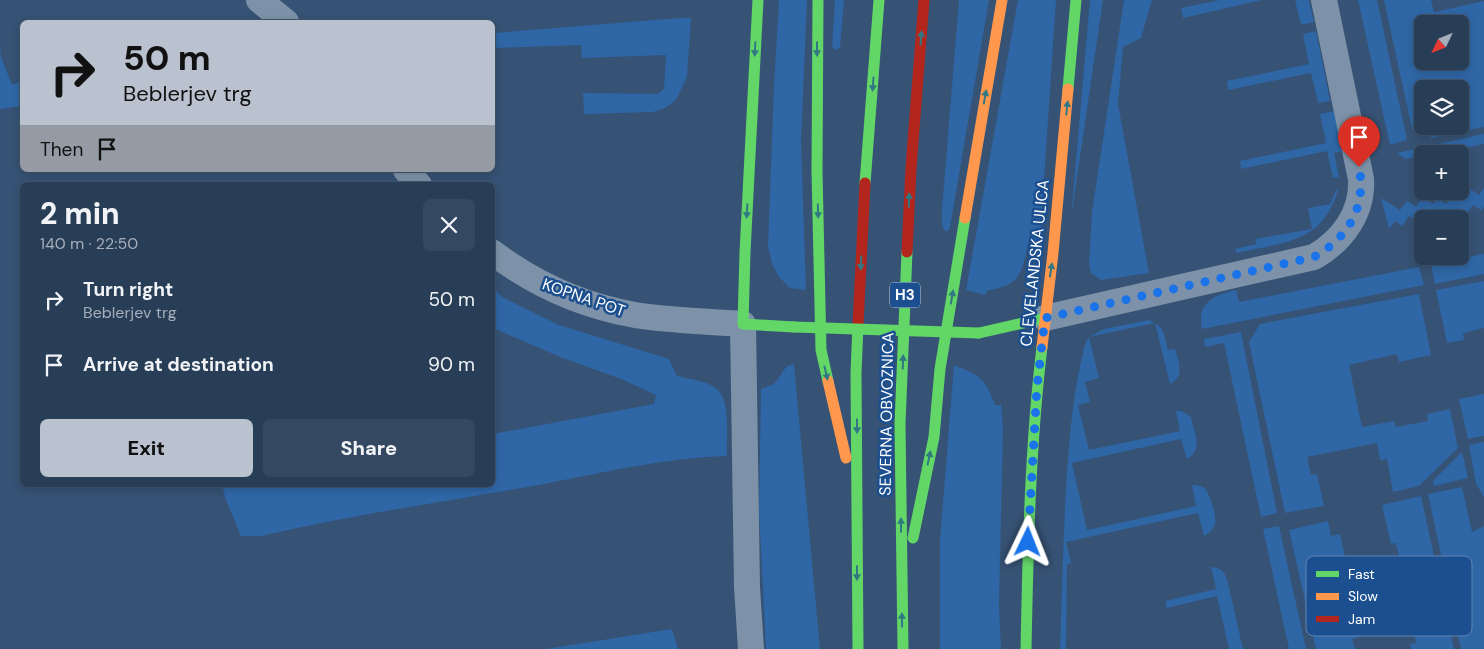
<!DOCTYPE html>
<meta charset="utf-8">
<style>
:root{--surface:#283e57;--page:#344961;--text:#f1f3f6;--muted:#a5aeba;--line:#44576d;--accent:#b9c2ce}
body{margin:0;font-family:"DM Sans",sans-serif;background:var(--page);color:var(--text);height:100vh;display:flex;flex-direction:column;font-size:19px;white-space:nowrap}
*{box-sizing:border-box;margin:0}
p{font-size:16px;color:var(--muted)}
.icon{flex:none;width:28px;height:28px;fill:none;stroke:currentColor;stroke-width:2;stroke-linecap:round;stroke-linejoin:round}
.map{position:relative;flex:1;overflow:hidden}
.sheet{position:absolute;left:20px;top:182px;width:475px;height:305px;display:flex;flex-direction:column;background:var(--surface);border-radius:8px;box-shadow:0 2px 8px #0003,0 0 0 1px var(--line)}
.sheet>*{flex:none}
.banner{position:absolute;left:20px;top:20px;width:475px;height:152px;border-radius:8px;box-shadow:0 2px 8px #0003,0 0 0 1px var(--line);background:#b9c2ce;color:#111;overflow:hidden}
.needle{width:32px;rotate:227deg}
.buttons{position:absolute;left:1414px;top:15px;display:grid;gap:10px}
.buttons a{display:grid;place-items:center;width:55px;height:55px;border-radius:8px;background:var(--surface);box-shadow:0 2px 8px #0003,0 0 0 1px var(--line);font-size:25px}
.pin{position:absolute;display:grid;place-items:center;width:42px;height:42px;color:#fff;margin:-51px -21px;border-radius:50% 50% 50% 0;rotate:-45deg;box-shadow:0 0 5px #0007}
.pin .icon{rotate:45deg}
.me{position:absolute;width:55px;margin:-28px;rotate:2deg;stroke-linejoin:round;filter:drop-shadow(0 0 4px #0008)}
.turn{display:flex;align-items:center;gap:18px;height:105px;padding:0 20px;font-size:22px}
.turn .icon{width:65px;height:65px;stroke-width:2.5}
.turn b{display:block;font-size:35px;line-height:42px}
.then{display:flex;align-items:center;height:48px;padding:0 20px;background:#0003;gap:10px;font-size:19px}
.round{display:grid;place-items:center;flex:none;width:52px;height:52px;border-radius:8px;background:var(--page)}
.overview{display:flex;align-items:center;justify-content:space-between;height:85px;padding:0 20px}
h1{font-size:30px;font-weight:800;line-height:38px}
.button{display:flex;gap:10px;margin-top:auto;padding:10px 20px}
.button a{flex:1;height:58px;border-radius:8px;background:var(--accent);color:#111;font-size:20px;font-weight:800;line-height:58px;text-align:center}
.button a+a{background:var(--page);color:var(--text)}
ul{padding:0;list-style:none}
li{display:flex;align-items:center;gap:15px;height:65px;padding:0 20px}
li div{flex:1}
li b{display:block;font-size:19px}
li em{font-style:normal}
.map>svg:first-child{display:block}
</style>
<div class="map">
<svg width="1484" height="649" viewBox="0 0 1484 649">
<rect width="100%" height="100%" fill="#365274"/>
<!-- green -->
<g fill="#2f66a5" fill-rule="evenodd">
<polygon points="779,0 807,0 801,141 806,290 790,288 779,277 772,264 768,246 774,86"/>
<polygon points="835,0 844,0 840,48 835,50 832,46"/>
<polygon points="959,0 989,0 950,227 948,231 945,231 942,225 942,209"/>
<path d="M1018,0H1056L1040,241L1029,240C1022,269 1023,286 988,290L985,295L966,290Z"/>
<polygon points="1090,0 1103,0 1071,218"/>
<polygon points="1124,0 1152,0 1141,38 1123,47 1118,104 1149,273 1101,280 1091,273 1089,263 1092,212"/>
<polygon points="1220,0 1262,0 1183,18 1181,8"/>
<polygon points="1295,0 1309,0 1314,22 1301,25"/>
<polygon points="1358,0 1377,0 1407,140 1390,145"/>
<path d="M1384,0H1431L1434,12L1484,1V127L1431,138L1430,132L1418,126L1415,131L1412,129ZM1422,24H1460V61H1422ZM1422,89H1460V126H1422Z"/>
<polygon points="680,18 691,18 687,77 676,100 665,108 653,112 584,114 583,93 658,94 664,89 666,55 582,58 581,45 493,48 493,33"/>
<polygon points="1316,31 1330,101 1318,103 1311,73 1228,90 1227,81 1309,64 1303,34"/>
<polygon points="0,46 1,57 12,85 22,81 22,106 0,109"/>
<polygon points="1334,111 1342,151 1334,153 1339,177 1333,178 1327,151 1241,169 1240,161 1326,143 1320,114"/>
<polygon points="1484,134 1484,144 1433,154 1422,154 1422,156 1405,159 1397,153"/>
<polygon points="1469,188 1479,195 1484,188 1484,207 1481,210 1473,205 1466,214 1457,208 1451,217 1442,211 1436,219 1427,213 1420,223 1409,216 1402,226 1395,221 1389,229 1381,198 1400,210 1407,201 1416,207 1423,197 1433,204 1437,198 1446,204 1451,196 1460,201"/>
<path d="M1336,190H1338C1322,244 1284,242 1236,253L1235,249L1256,244L1255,239L1312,229L1308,208L1330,204Z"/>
<polygon points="1484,254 1484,274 1435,284 1431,264"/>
<path d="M1419,267L1424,285L1202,329C1196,303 1214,295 1236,290L1239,302Z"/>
<polygon points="1484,281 1484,328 1463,333 1464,340 1447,343 1436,290"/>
<path d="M493,288L502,297L559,325L669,359L677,376C689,379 709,381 718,390C731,402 726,439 727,456C662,458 597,474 533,486C442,502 351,515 261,536H241L226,500L222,485H492L493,434L654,404L656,395L621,379L560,357L493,328Z"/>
<polygon points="1419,294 1431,355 1399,362 1397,354 1349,365 1362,427 1394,421 1396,427 1428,421 1427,414 1450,409 1458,448 1419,486 1393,492 1387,459 1380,460 1377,443 1307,457 1311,475 1317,474 1324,506 1285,513 1249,342 1260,324"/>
<path d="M1149,320C1165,327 1164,334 1168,350L1175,349C1179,362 1185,377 1170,384L1155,323L1089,337L1099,378L1085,382L1090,402L1078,405L1089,450L1180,431L1176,411H1182L1191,417C1194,433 1204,449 1187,459L1181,439L1072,463L1087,530L1196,506L1192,485C1196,485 1200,485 1204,488C1210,492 1217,517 1215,525C1213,530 1208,534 1204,536L1198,513L1066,542L1071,563L1067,565L1066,649H1060C1062,595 1063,542 1066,488C1069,440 1073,391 1085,344L1089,337L1104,329Z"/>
<polygon points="1241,332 1277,513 1261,517 1224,343 1205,347 1204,339"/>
<polygon points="794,364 820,649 766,649 759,510 761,389 774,384 787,366"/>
<path d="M954,365C981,376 985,378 995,405H1001L1003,428L999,605L1001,649H940V539Z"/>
<polygon points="1484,394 1484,436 1468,439 1459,399"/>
<polygon points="1484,442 1484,497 1476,484 1469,445"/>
<polygon points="1462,452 1468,478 1434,486 1433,481"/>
<polygon points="1462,487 1472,532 1484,526 1484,649 1461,649 1428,494"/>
<polygon points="1421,496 1454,649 1411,649 1410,644 1416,643 1410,609 1403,610 1396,577 1403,575 1396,543 1391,544 1382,505"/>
<polygon points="1328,521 1331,536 1340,534 1345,557 1335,559 1338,573 1346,572 1360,637 1352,639 1355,649 1316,649 1289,530"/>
<polygon points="1279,526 1306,649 1289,649 1263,529"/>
<path d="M1211,567C1220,567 1224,571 1227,579L1243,649H1229L1217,596L1167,608L1165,601L1216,589Z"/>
<polygon points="672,629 678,649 546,649"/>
</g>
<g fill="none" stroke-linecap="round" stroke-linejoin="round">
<!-- street -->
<g stroke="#7d92a8" stroke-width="26">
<polyline points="259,0 286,22"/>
<polyline points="406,170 419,185"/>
<path d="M492,252C534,284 584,306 635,315C671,321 707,321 743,324L747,587L751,649"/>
<path d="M1045,318L1314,257C1342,241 1363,213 1361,179L1324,0"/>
</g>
<!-- fast -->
<g stroke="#63d668" stroke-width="11">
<polyline points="758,0 745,252 743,324 794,327"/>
<polyline points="818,0 817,171 821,350 828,381"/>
<polyline points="1068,89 1076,0"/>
<polyline points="865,183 879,0"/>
<polyline points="979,333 1045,318"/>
<polyline points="913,538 934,437 940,369 965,218"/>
<polyline points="858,649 856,373 858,325"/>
<polyline points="903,649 900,424 907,252"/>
<path d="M1026,649C1028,548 1030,447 1042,347"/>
</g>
<!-- slow -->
<g stroke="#ff974d" stroke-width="11">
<polyline points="965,218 1002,0"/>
<polyline points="1042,347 1053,253 1068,89"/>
<polyline points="828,381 846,458"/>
</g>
<!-- jam -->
<g stroke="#b3261e" stroke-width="11">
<polyline points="907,252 911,168 924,0"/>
<polyline points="858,325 865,183"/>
</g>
<!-- fast-bridge -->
<polyline stroke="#63d668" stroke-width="11" points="794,327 979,333"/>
</g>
<!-- one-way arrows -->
<defs><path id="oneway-solid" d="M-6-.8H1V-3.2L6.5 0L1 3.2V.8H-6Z" transform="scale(1.25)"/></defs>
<g fill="#317883">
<use href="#oneway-solid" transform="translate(921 38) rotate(-85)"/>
<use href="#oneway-solid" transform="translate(755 49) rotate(93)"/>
<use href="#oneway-solid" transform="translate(817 49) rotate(90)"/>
<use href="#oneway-solid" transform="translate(873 84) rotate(94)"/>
<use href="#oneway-solid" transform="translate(985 97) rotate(-80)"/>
<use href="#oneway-solid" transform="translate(1067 108) rotate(-84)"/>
<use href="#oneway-solid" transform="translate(909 200) rotate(-88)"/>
<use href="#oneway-solid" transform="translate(747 211) rotate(93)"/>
<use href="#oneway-solid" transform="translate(818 211) rotate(89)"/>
<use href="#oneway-solid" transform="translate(861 263) rotate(93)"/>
<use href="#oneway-solid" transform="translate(1051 270) rotate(-81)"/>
<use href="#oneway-solid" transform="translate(952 297) rotate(-81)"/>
<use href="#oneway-solid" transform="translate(903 362) rotate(-88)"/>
<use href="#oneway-solid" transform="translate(826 373) rotate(77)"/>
<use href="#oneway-solid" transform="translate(857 426) rotate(90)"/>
<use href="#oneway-solid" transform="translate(929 458) rotate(-78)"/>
<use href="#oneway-solid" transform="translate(901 525) rotate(-90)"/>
<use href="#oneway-solid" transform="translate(857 573) rotate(90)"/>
<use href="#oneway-solid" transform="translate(902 620) rotate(-91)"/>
</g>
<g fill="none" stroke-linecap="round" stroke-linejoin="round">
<!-- route -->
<path stroke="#1a73e8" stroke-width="9" stroke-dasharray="0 16.2" d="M1028,542L1037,387L1045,318L1314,257C1348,238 1367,207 1359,167"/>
</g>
<g text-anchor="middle" stroke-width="5" stroke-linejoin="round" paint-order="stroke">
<!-- shield labels -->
<rect fill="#1b4f8f" stroke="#bbcadd" stroke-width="1" x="890" y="282.5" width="30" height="25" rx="4"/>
<g font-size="15" font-weight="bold" fill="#fff">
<text x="905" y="300">H3</text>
</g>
<!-- street labels -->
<g font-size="16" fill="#fff" stroke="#1b4f8f">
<text transform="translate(1034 263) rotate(-84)" y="6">CLEVELANDSKA ULICA</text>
<text transform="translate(584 297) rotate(19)" y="6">KOPNA POT</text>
<text transform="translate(886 414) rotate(-89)" y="6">SEVERNA OBVOZNICA</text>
</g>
</g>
<!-- legend -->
<rect x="1306" y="556" width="166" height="80" rx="8" fill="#1b4f8f" stroke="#5f84b1" stroke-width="1"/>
<rect x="1316" y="571" width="23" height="6" fill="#63d668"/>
<rect x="1316" y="593" width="23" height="7" fill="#ff974d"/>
<rect x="1316" y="616" width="23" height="6" fill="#b3261e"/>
<g font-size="14" fill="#fff">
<text x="1348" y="579">Fast</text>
<text x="1348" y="601">Slow</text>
<text x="1348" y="624">Jam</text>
</g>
</svg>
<div class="buttons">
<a><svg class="needle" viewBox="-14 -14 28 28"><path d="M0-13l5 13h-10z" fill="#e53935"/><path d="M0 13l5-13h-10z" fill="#a5aeba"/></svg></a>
<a><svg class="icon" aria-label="layers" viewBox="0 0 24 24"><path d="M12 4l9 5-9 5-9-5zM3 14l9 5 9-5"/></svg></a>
<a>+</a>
<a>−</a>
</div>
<div class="pin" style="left:1359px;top:167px;background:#d93025"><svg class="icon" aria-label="arrive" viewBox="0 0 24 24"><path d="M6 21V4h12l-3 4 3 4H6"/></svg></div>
<svg class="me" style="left:1028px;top:542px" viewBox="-20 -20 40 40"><path d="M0-17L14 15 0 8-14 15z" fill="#1a73e8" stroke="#fff" stroke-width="4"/></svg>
<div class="banner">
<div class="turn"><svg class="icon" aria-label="right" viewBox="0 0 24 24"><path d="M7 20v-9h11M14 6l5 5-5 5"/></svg><div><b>50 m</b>Beblerjev trg</div></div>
<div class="then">Then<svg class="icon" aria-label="arrive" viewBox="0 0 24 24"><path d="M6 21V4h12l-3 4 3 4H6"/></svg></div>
</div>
<section class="sheet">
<div class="overview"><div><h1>2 min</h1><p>140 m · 22:50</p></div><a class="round"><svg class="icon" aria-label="close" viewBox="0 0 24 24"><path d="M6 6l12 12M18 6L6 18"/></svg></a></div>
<ul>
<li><svg class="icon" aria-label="right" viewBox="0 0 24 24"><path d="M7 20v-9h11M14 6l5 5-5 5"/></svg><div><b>Turn right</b><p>Beblerjev trg</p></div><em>50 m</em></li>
<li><svg class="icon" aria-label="arrive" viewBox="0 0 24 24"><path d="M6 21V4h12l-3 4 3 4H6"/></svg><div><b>Arrive at destination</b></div><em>90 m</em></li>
</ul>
<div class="button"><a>Exit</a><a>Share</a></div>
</section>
</div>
